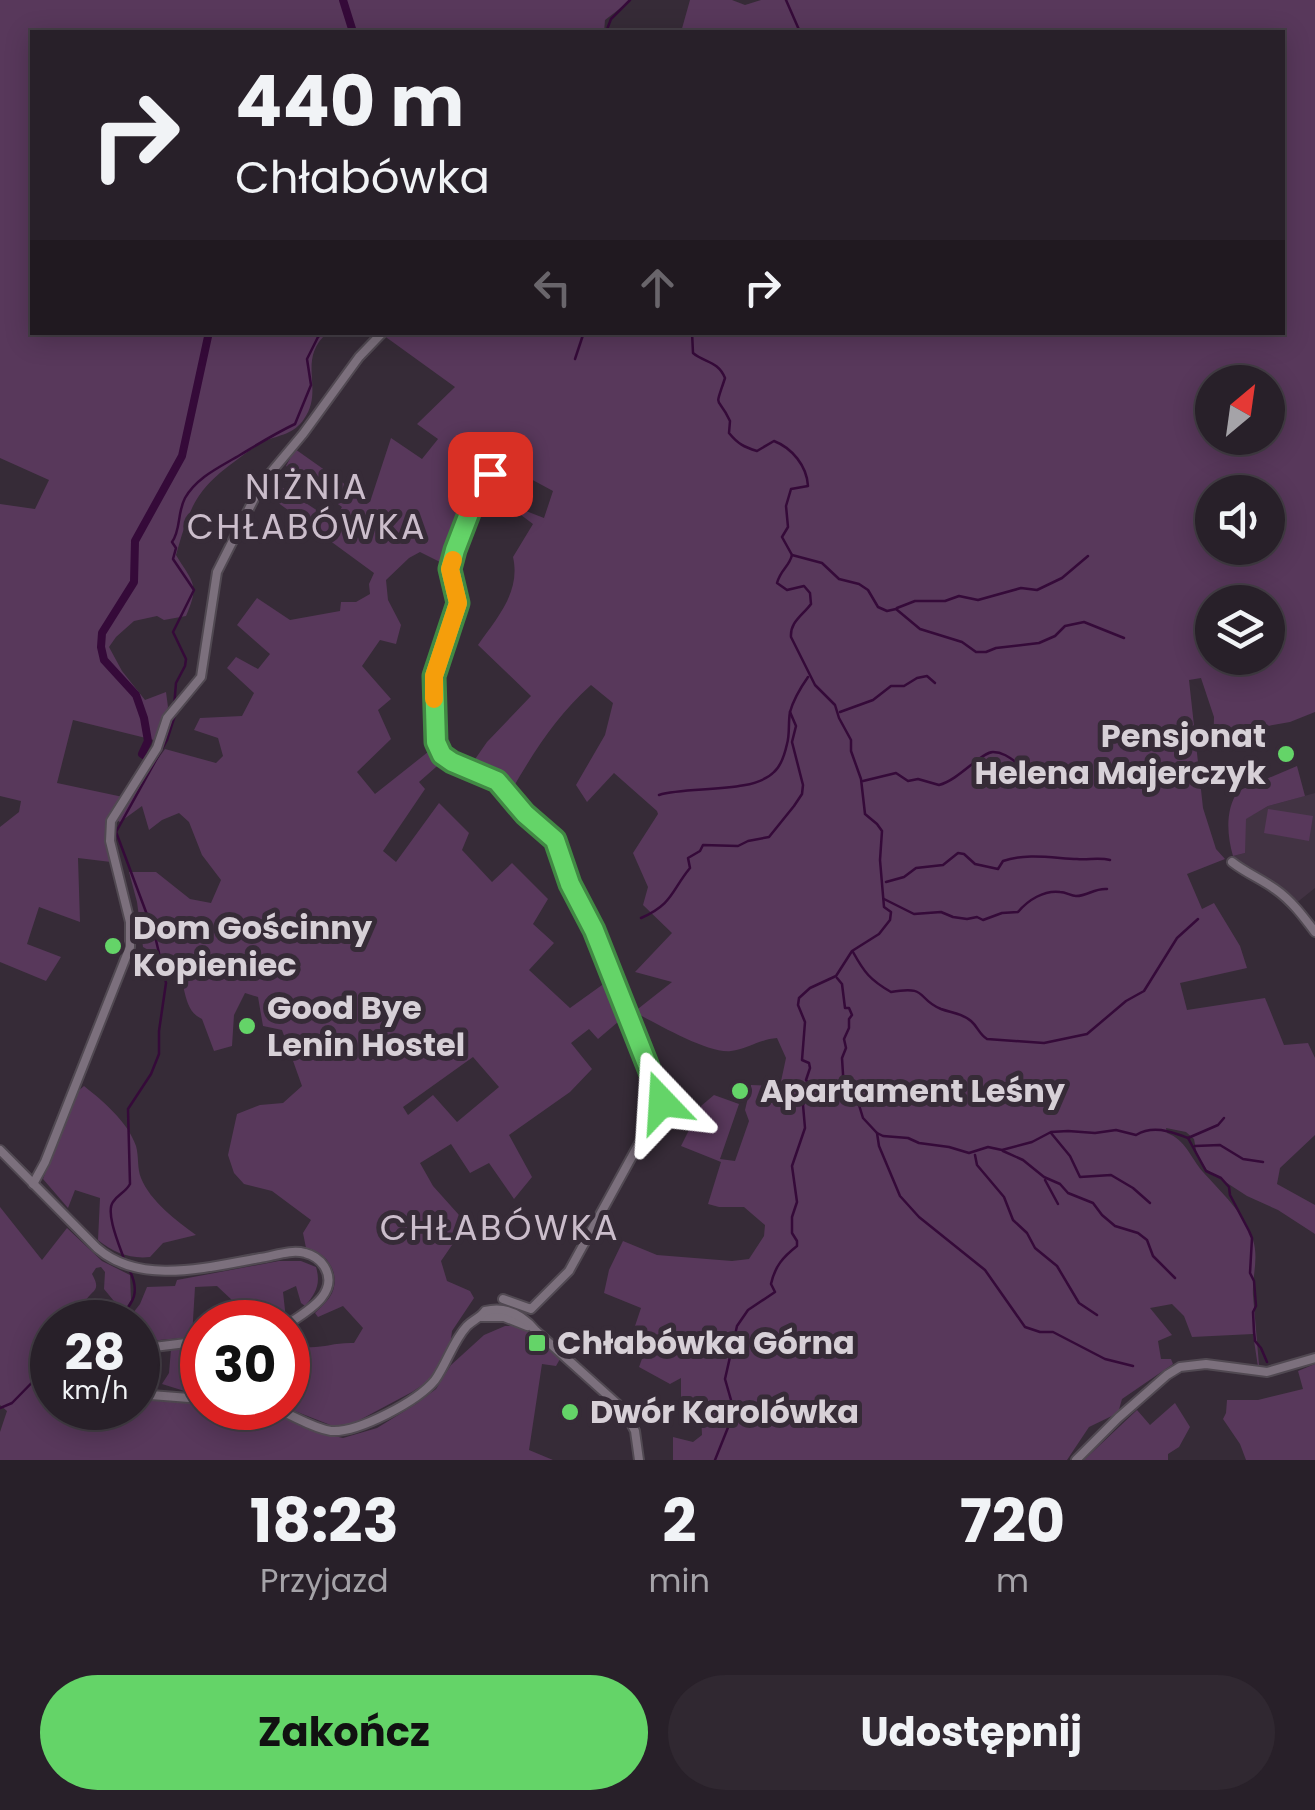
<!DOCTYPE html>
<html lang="pl">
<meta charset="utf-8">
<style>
:root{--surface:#282029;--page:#302831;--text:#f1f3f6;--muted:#a5a3a8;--line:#443e46;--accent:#64d468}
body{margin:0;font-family:Poppins,sans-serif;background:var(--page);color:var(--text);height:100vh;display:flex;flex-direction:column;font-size:38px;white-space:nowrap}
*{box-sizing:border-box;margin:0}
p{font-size:32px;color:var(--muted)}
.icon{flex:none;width:55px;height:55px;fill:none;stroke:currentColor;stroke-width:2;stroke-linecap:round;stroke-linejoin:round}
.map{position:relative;height:1460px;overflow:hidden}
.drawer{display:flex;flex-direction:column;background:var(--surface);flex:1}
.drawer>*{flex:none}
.hud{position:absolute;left:30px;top:30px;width:1255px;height:305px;border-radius:0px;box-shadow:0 5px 25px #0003,0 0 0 2px var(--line);background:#282029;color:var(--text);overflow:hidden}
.needle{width:65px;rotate:29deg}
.controls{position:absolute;left:1195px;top:365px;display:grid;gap:20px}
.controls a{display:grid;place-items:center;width:90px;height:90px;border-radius:50%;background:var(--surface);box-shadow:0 5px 25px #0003,0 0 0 2px var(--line);font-size:50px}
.speed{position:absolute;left:30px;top:1300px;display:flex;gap:20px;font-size:50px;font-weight:700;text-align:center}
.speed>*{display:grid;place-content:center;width:130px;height:130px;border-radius:50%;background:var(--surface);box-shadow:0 5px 25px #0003,0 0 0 2px var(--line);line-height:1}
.speed small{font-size:25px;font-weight:400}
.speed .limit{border:15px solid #d22;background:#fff;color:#111}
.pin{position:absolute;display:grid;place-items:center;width:85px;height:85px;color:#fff;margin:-42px;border-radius:20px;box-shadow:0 5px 15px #0006}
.me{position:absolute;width:110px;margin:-55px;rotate:340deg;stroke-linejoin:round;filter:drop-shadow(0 0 8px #0008)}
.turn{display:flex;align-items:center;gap:35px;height:210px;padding:0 40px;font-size:45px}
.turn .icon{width:130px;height:130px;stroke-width:2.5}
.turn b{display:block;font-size:70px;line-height:85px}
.lanes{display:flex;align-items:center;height:95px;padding:0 40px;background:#0003;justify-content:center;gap:50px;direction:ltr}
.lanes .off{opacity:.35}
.eta{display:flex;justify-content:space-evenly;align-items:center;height:170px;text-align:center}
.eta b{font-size:60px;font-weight:700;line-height:70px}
.cta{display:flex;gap:20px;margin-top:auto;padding:20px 40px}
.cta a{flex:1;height:115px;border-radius:60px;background:var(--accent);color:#111;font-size:40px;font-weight:700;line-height:115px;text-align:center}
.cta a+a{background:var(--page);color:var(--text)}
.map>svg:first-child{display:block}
</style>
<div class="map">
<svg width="1315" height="1460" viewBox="0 0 1315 1460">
<rect width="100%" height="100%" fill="#362b37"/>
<!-- built -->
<polygon fill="#423343" points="1315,793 1315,888 1295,904 1241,866 1233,856 1245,853 1245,819 1268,806"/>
<!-- green -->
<g fill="#58385b" fill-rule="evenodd">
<path d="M0,0H631L605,20L604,32H32V332L327,333C296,361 325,389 304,419C294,434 280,435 264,441C255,446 246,453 238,459C196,489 190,506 176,555C193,583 200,584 186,616L164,620L157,616L134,621L116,637L109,647L122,671L145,700L166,692L168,707L154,740L73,720L57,783L123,797C104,827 105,828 111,862L78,858L80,922L39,907L27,944L61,957L46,981L0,962V827L19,812L21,801L0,796V504L35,509L49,480L0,458Z"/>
<path d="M690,0H732L745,5L761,0H1315V712L1290,722L1245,730L1243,748L1213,751L1214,717L1201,678L1189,680L1203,808L1216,849L1225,859L1187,874L1202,909L1214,903L1240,946L1247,968L1180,983L1187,1010L1265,998L1284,1045L1308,1043L1315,1058V1135L1280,1168L1277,1184L1315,1205V1234L1278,1210L1247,1196L1207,1170L1197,1155L1194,1139L1186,1132L1166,1128L1167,1133C1186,1140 1190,1157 1203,1172C1221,1192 1245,1214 1253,1240C1259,1259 1252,1276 1253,1295C1255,1318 1257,1341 1259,1365L1258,1367L1253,1334L1192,1337L1184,1316L1172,1304L1150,1308L1172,1335L1158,1341L1161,1359H1171L1173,1364L1122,1399L1118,1413L1089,1427L1067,1460H673V1437L693,1442L702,1435L701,1413L681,1397V1378L670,1384L639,1367L646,1348L631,1338L641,1308L604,1293L609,1270L623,1241L657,1255L732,1261L749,1259L764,1236L765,1225L744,1207H719L708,1204L721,1162L681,1146L701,1106L714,1095L739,1104L720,1159L735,1161L749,1121L745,1110L751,1085L780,1086L786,1058L777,1038C761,1039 747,1049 731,1051C708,1054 656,1023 634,1012L672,982L635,972L672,933L643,905L648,887L633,853L658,814L657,811L614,773L587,802L576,785L605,735L613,703L591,685C556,716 533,753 510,793L494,776L471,765L487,742L531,696L478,645C497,618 521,592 513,557L533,524L521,515L526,511L544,518L553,491L516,471L505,456L473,433L457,451L485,473L444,564L420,552L409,558L386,580L388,600L401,625L396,644L380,640L362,666L391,699L378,710L391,739L357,772L375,794L433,748L444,760L419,782L425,789L383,851L396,862L439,803L469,833L462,850L492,882L512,863L548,899L533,924L554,943L529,970L570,1008L609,980L625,1016L598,1039L589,1029L571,1043L592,1069L570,1092L509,1135L532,1177L514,1199L489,1163L470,1173L451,1144L420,1163L433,1186L459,1215L461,1232L441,1261L447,1281L470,1291L474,1298L452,1331L450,1347L439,1367L427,1382L412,1392L354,1423L333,1426L287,1408L288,1343C317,1353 327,1342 354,1343L363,1328L343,1306L318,1317L315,1313C321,1307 328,1301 332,1293C341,1273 326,1251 306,1248L303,1233L311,1220L272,1191L244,1184L234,1173L228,1155L237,1114L260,1105L283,1103L302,1086L282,1030L263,1026L258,997L245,993L234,1015L232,1046L214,1051L202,1019C180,1009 189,981 172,964C165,957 152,952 143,947L137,902L129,872H156L190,899L211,903L221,880L202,855L189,822L179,813L162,820L149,830L142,806L120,822L115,819L165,749L216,763L223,756L218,738L194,730L200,718L242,716L254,693L227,668L236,657L258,669L270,654L237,625L257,598L290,620L340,611L341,602H356L370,594L369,584L374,573L262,491L271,480L333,521L342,507L286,466L295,449L370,502L391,438L422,459L438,439L417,424L455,387L383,335L386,333L1282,332V32H681ZM1212,382H1268V438H1212ZM1212,492H1268V548H1212ZM1212,602H1268V658H1212ZM473,1057L499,1087L457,1122L433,1095L408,1115L403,1107Z"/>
<path d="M1297,766L1305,796L1268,806L1246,819L1245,853L1233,856C1227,835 1225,810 1238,791Z"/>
<polygon points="1268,809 1313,816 1309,841 1264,833"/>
<path d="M84,1086C103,1101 128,1122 136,1146C139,1157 137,1168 141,1178C150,1201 177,1221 196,1235L163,1243L150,1257C130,1259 114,1253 98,1240L100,1198L75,1190L68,1208L43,1179L77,1092Z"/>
<path d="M0,1207L42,1260L67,1228L102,1261L130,1275L131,1300L122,1314L119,1313L118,1306L104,1289L105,1272L101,1267L96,1268L92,1274C102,1292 92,1289 84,1303C83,1305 80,1315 79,1317L82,1322H52V1408H138V1400L202,1403V1408H263L325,1434L343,1438L377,1428L416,1404L436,1389L451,1365L484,1335L505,1326H521L560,1359L556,1366L542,1364L529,1450L553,1460H0V1432L7,1411L0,1405Z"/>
<path d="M279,1261H301L316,1267C321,1284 316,1293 305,1306L301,1303L296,1286L283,1292L286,1319L278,1322H237L234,1302L217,1286L195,1287L192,1337L138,1342V1322H126L140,1304L147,1287L175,1286L177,1280Z"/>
<polygon points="202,1346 202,1393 191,1393 162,1384 169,1373 171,1349"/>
<polygon points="1315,1364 1315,1460 1246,1460 1240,1444 1223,1419 1226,1413 1227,1400 1258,1400 1303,1389 1298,1371"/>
<polygon points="1175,1403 1190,1427 1179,1447 1168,1454 1168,1460 1084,1460 1137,1410 1150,1425"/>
</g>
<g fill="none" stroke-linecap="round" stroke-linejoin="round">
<!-- stream -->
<g stroke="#350a39" stroke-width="2.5">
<polyline points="786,0 800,32"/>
<polyline points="606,32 611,19 630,0"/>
<path d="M692,332L693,353C705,363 718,361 725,378C714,412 717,393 730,421L729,433C738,444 744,447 757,451L774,441C792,448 807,466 808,486L791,489L786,506L788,527L782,537L792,555C789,567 781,569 777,583L787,590L804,586L810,593L811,604C802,616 790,622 791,637L815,685L835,705L839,718L851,740V751L861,779L865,814L877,824L882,831L880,860L884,907L891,912L890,920L879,934L852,951L836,976L810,988L799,998L798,1005L805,1022L802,1060L809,1063L810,1068L806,1080L811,1087L803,1105L805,1128L792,1166L797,1202L792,1217V1233L797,1241V1246C783,1257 775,1266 771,1284L775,1292L748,1310L737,1326L725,1379L733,1407V1415L715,1460"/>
<polyline points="575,359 584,332"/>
<polyline points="792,555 822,563 839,579 859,584 868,590 878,607 887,611 896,609 920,629 962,642 976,652 986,652 996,648 1039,643 1055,636 1065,626 1084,622 1124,638"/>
<polyline points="897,608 915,601 945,601 959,596 978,600 1021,588 1037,590 1062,578 1088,556"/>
<path d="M174,707L176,683L185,666L186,659L173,632L194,590L173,559L176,548L172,542C181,530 177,513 185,498C197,477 220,467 240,455C260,443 274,434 295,424L311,385L307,359L318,337L323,332"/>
<polyline points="840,712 873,700 891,686 904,686 917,678 927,676 935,683"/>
<path d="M863,781L896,773L908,781L918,779L939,785C959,780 981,752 993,752C1007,752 1016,764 1028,770C1045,780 1064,777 1083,777"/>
<path d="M659,795C689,786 753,794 774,772C781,766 785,753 787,744C790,734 788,723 790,712C793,701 801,687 808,677"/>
<path d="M886,882L904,877L916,868L943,865L958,853L964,854L975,864L998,869L1003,861C1026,853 1053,858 1077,859C1089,860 1099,857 1110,860"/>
<path d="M884,899L914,914L941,912L953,917L967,919L977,917L983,920L1002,913L1018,912C1028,900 1044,890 1060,892C1066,892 1071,896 1076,896C1088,896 1094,888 1107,889"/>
<path d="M641,918C673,904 671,891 690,868L688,858L700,851L703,845L738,846L748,841L769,837L794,806L802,794L803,785L792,742L796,726L790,712"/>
<path d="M853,952C864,972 870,980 891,992C929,985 916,999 941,1009C952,1013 962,1013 971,1021C978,1027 979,1034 987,1039L1044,1043L1087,1034L1126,1001L1144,991L1177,938L1198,919"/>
<path d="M837,978L842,984L845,1008H849L852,1015L849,1019V1028L844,1039L846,1048L842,1058L844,1090L859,1105L863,1118L877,1133L883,1136L908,1138L919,1143L949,1147L969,1153L988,1147L1002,1150L1032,1142L1051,1132L1068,1131L1095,1133L1116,1130L1136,1135C1153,1125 1169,1131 1188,1138L1206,1171L1221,1178L1229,1187L1230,1195L1249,1231L1252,1238L1250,1273L1254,1281L1256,1306L1253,1312L1254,1332L1255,1341L1261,1348L1267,1362"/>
<polyline points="877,1133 879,1146 900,1196 919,1217 985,1270 1025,1327 1040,1332 1053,1332 1105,1359 1133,1366"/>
<polyline points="1051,1133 1070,1156 1080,1177 1111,1175 1133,1188 1150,1203"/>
<polyline points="1188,1138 1218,1125 1224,1118"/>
<polyline points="1195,1146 1220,1145 1243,1159 1263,1162"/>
<polyline points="1003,1151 1023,1160 1044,1177 1060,1184 1068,1193 1093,1203 1102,1215 1115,1226 1138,1233 1147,1240 1153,1256 1175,1278"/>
<polyline points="975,1155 977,1165 1004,1197 1013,1220 1027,1233 1035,1248 1057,1266 1079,1303 1097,1315"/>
<polyline points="1045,1180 1058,1204"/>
<path d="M124,1259C120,1247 105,1213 113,1202C118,1194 125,1193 130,1184L128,1109L151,1074L159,1054V1031L166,983L155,936L116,832L167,740L175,715"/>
<path d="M117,1322C132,1303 141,1295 130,1271"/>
<polyline points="0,1408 12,1403 52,1362"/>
</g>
<!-- canal -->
<g stroke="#350a39" stroke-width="8">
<polyline points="343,0 353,32"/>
<polyline points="145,756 142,754 148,741 144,718 136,695 104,660 101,647 102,633 134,582 135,541 182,456 209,332"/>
</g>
<defs>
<g id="minor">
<polyline points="490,474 473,503 455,550 450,569 458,603 434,676 436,742 443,755 452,761 497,781 525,814 555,840 570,884 594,930 663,1100 569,1271 531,1309 503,1299"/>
<path d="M1232,862C1246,873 1261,879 1275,889C1291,900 1303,916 1315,932"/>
<path d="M0,1150L97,1248C140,1286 208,1267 260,1258C274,1256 291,1249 305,1253C313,1255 320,1260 324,1266C341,1293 306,1312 288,1324"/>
<polyline points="33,1184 45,1162 130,947 130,922 110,841 111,821 157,748 167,718 201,677 217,572 262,483 303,434 359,357 383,332"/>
<polyline points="481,1317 504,1317 527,1326"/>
<polyline points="138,1349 202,1341"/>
<polyline points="138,1394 202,1399"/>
<path d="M273,1408C292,1414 311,1428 331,1431C358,1433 418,1401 435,1380C447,1363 453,1341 467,1326C473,1320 480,1318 485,1311C506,1306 522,1314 536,1331L624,1410L635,1431L639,1460"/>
<polyline points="1076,1460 1118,1418 1167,1375 1180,1367 1206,1364 1267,1372 1315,1358"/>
</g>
</defs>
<!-- minor casing -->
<use href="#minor" stroke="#514952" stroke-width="12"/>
<!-- minor -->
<use href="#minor" stroke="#7c707d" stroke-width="8"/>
</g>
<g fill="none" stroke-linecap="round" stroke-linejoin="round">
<defs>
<polyline id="route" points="490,474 473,503 455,550 450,569 458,603 434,676 436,742 442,755 452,762 497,781 525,814 555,840 570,884 594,930 662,1102"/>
</defs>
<!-- route casing -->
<use href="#route" stroke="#418a44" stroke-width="25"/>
<!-- route -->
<use href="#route" stroke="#64d468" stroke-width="18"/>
<!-- slow -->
<polyline stroke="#f59e0b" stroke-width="18" points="434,699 434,676 458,603 450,569 453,560"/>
</g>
<!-- markers -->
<g fill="#64d468" stroke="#362b37" stroke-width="4">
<circle cx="1286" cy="754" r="10"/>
<circle cx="113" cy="946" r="10"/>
<circle cx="247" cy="1026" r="10"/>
<circle cx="740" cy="1091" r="10"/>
<rect x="527" y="1333" width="20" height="20" rx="5"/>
<circle cx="570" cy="1412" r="10"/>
</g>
<g text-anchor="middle" stroke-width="10" stroke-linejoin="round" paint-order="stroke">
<!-- poi labels -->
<g font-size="32" font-weight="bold" fill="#d7d0d7" stroke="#362b37" text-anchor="start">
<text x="1266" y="747" text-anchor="end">Pensjonat<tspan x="1266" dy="37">Helena Majerczyk</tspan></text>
<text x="133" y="939">Dom Gościnny<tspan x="133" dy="37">Kopieniec</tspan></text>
<text x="267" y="1019">Good Bye<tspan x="267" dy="37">Lenin Hostel</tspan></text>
<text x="760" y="1102">Apartament Leśny</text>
<text x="557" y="1354">Chłabówka Górna</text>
<text x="590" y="1423">Dwór Karolówka</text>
</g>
<!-- neighbourhood labels -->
<g font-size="35" letter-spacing="2.5" fill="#cbbdcb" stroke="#362b37">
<text x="307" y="499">NIŻNIA<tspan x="307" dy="40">CHŁABÓWKA</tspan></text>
<text x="500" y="1240">CHŁABÓWKA</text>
</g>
</g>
</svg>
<div class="controls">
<a><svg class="needle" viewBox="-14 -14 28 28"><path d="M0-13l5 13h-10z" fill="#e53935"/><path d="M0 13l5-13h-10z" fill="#a5a3a8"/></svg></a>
<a><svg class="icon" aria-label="sound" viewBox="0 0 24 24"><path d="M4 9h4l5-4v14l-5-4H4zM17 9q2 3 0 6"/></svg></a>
<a><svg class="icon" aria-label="layers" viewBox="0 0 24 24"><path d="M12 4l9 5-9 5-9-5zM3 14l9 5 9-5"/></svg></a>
</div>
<div class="speed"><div>28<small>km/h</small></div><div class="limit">30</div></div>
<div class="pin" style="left:490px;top:474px;background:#d93025"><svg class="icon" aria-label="arrive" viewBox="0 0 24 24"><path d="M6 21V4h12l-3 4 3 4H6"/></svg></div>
<svg class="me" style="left:662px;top:1102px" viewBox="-20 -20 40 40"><path d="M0-17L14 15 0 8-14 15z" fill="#64d468" stroke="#fff" stroke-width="4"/></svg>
<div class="hud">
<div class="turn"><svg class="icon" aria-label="right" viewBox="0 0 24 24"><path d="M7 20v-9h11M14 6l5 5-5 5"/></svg><div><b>440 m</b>Chłabówka</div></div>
<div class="lanes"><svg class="icon off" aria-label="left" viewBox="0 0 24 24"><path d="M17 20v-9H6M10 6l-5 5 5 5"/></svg><svg class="icon off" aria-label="ahead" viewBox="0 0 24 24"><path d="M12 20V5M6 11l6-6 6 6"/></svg><svg class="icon" aria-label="right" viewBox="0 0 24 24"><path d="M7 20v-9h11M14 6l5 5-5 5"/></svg></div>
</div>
</div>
<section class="drawer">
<div class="eta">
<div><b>18:23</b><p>Przyjazd</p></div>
<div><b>2</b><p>min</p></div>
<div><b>720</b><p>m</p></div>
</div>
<div class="cta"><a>Zakończ</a><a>Udostępnij</a></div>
</section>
